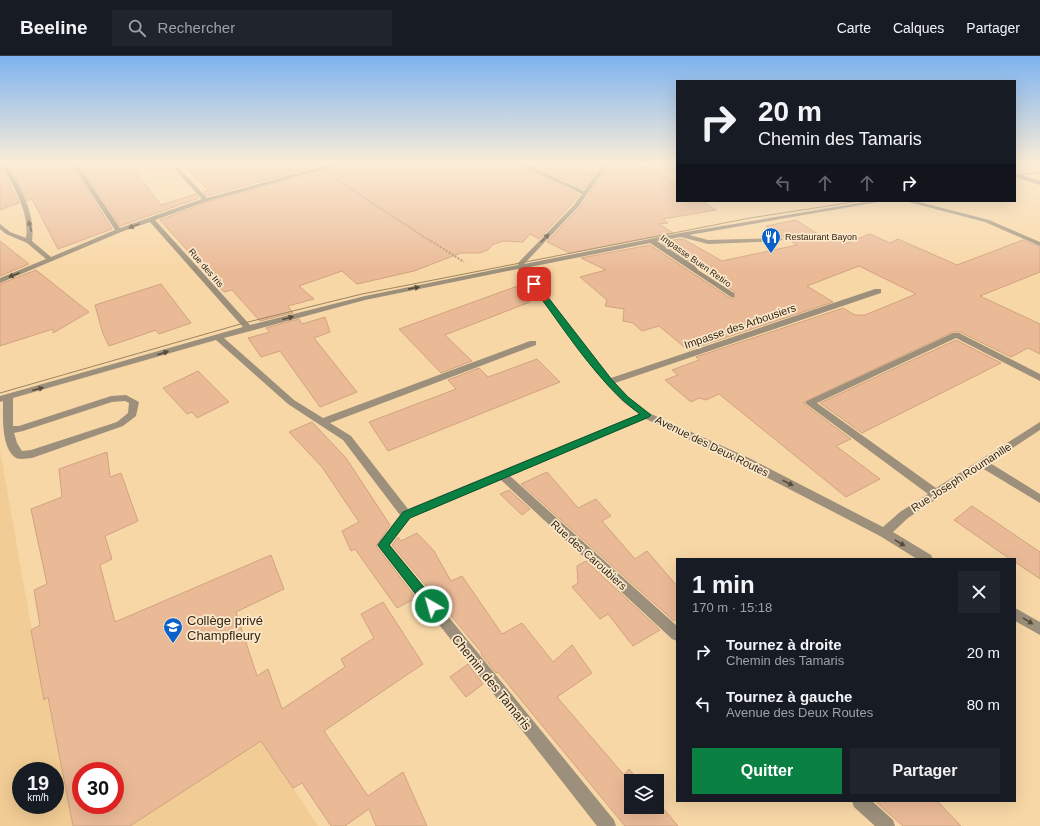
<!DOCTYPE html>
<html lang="fr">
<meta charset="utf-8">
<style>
:root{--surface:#171b24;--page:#20242c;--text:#f1f3f6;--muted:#9ea1a6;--line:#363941;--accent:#0b8043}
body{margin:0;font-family:Arial,sans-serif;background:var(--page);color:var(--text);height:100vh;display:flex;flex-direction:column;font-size:15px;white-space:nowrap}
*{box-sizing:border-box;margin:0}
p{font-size:13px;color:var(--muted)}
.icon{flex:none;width:22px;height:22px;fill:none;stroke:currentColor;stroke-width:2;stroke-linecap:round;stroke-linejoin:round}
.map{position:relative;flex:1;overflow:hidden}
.details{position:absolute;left:676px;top:502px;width:340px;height:244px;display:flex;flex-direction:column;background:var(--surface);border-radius:0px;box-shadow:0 4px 16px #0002}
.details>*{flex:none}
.hud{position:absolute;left:676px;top:24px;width:340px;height:122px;border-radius:0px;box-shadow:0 4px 16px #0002;background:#171b24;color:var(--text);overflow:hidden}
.buttons{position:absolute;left:624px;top:718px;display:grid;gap:8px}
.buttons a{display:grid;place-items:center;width:40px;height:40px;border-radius:0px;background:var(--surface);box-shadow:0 4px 16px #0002;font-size:20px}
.speed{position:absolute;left:12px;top:706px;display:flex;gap:8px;font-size:20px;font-weight:700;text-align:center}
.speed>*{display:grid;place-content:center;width:52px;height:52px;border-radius:50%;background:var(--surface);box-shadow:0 4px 16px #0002;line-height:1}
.speed small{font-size:10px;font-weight:400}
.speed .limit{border:6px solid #d22;background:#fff;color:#111}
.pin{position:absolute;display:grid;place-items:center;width:34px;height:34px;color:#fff;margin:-17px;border-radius:8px;box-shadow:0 2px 6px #0006}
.me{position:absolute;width:44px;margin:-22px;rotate:322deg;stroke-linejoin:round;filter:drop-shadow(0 0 3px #0008)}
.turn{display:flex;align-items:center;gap:14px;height:84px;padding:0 16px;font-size:18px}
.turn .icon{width:52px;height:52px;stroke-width:2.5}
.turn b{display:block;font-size:28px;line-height:34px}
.lanes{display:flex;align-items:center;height:38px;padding:0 16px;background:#0003;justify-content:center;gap:20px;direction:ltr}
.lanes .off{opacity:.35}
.round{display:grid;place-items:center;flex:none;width:42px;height:42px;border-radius:0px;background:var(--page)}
.overview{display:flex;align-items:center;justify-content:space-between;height:68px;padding:0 16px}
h1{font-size:24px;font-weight:700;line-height:30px}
.primary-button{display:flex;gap:8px;margin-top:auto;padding:8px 16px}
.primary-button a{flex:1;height:46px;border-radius:0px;background:var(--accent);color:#fff;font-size:16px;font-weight:700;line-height:46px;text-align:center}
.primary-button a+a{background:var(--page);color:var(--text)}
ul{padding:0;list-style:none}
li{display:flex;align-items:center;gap:12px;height:52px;padding:0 16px}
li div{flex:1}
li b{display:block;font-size:15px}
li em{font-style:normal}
header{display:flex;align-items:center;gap:24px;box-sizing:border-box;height:56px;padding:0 20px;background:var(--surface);border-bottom:1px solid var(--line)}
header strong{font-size:19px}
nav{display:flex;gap:22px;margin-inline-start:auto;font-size:14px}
.search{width:280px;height:36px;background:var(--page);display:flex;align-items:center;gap:10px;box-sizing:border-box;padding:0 14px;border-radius:0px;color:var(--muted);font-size:15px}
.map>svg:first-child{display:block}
</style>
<header>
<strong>Beeline</strong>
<div class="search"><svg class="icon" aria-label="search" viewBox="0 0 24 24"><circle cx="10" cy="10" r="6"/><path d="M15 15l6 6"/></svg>Rechercher</div>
<nav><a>Carte</a><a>Calques</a><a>Partager</a></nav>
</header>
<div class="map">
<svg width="1040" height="770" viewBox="0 0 1040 770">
<rect width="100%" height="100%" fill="#f8d7a6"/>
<!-- built -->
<path fill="#f1cc94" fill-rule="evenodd" d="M0,394L44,643L48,641H233L318,770H0ZM21,715H55V749H21ZM81,715H115V749H81Z"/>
<!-- building -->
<g fill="#eaba97" stroke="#d1a280" fill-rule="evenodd">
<polygon points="8,106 70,106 112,173 58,193 32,143 27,145"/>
<polygon points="78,106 128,106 161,149 196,138 199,142 120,170"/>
<polygon points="180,106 332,106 207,140 203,136 208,134"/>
<polygon points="349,106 513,106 580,139 539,183 530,178 523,186 503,185 492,189 488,194 480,197 461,197 414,215 357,228 342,215 299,230 314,243 288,250 293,257 260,265 232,234 224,236 202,214 204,213 160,164 208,146"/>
<polygon points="525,106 556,106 588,118 595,117 584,133"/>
<polygon points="0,107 19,147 0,154"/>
<polygon points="647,110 677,128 677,145 702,145 716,154 663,163 668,167 659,168 673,177 570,197 547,186 579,152 605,116"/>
<polygon points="796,164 830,186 838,183 847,187 870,178 890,187 898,183 957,209 1023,184 1040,191 1040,216 980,240 1040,268 1040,298 1028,292 1011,301 960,276 953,276 804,346 804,348 851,383 836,390 880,423 846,441 719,338 706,344 699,342 691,346 665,324 678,319 672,314 699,304 696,301 843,252 855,259 865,259 916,238 859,210 807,230 833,246 688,294 659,270 642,275 633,267 623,265 624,253 605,250 607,244 580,221 606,214 581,202 650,189 730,242 734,242 735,236 661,186 681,183 685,184 722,205 797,189 766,170"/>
<polygon points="0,185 29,208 0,220"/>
<polygon points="36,214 89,256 53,277 53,273 0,290 0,228"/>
<polygon points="161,228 191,267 159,278 156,274 109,290 103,278 95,249"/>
<polygon points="523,228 530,246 445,279 472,305 441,317 399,273"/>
<polygon points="325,261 330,276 314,282 357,336 320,351 280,295 261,301 248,282 270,276 266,272 299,263 302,268"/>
<polygon points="956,284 1001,307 862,377 820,347"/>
<polygon points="537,303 560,326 388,395 369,366 456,333 448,324 479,312 488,321"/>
<polygon points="198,315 229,346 197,362 192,356 187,358 163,332"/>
<polygon points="312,366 346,402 390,469 376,490 416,542 397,552 355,493 351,495 342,475 359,466 322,411 289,376"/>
<path d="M107,396L110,421L121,417L138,465L105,480L112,503L100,509L115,566L271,499L284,533L236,556L257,620L268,613L282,653L345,611L341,603L374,582L361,558L383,546L423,608L324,675L368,740L403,716L427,770H376L369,753L345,770H331L302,727L293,732L261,685L130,770H73L48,641L44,644L31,574L40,569L34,534L47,528L31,453L62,441L59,413ZM81,715H115V749H81Z"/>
<polygon points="547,416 578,452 596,443 611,460 602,465 635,503 647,495 677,530 677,563 674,565 521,428"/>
<polygon points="509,434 530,453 522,459 500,438"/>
<polygon points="972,450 1040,496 1040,523 1015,506 1015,503 1010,503 954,464"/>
<polygon points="417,477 434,495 451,525 462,520 502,578 522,567 553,606 572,589 592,617 557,641 624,719 629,713 639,725 631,725 631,751 657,751 657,745 678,770 625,770 498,616 496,617 481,598 482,597 392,489 398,481 401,485"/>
<polygon points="586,505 660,574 633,590 608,558 600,563 572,531 578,527 577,510"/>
<polygon points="468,608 483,628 466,641 450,621"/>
<polygon points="875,745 937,745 961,770 903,770"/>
</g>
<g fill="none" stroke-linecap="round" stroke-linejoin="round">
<!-- path-far1 -->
<polyline stroke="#b39973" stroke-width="1.5" stroke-dasharray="1.5 1" stroke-linecap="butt" points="337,124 432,186"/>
<!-- path -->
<polyline stroke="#b39973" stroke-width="2" stroke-dasharray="2 1.5" stroke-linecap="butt" points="431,185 464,206"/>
<!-- minor -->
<g fill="#9c8f7b" fill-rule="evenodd">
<path d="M1,106H6C19,131 36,156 32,185L51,201L115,174L71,106H76L120,172L202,143L168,106H173L207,142L339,106H348L208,145L155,164L250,269L365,240L518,209L519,206L574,149L582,138L514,106H521L584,135L605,106H610L578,151L524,208L680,177L871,145H884L689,179L708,184L782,182L783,183L780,185L708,188L681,181L657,185L695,210L698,214L734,237V241H731L650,187L525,212L611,322L875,233H881V237L615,327L628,341L649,357L749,402L883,471L900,456L928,438L805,347L807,345L953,277H959L1040,318V325L956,282L817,347L936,432L1040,366V374L990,407L1040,438V447L982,412L908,462L893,476L931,499L933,503H917L880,480L741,408L646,363L510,420L677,570V585L672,583L501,424L410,462L390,489L614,764L616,770H597L379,492L377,489L379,486L400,459L343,384L288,348L216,284L13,342V370H19L111,340L126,339L139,346L136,360L123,370L32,402C28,402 20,404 16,402C1,392 3,361 3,345L0,346V340L243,271L150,166L121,176L0,227V222L46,203L27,187L6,178L0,173V168L10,176L26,182C30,155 12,129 1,106ZM518,213L606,328L622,345L639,358L408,453L351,380L330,367L536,289V285H530L323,362L294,344L224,282L365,244ZM125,345L129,347L128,357L117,366L31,394L22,395L17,387L14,377L23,375L112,346Z"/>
<polygon points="1015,117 1040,125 1040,129 1015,121"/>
<polygon points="905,145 915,145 989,164 1040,186 1040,190 985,166"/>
<polygon points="1015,552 1040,566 1040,579 1015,565"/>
<polygon points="852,745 872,745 893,764 895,770 875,770 854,751"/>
</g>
<!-- tram -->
<g stroke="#9b8461" stroke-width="1">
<polyline points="1015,120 1040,116"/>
<polyline points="0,337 244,267 362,238 750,162 860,145"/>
</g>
</g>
<!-- one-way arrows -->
<defs><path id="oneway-solid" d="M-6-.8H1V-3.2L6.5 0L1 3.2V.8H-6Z"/></defs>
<g fill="#584b38">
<use href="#oneway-solid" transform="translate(30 170) rotate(-105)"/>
<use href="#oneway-solid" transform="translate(134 170) rotate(159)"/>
<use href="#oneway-solid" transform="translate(545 182) rotate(-46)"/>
<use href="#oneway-solid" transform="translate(14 219) rotate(157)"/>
<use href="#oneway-solid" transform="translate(414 232) rotate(-11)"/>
<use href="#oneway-solid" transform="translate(288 262) rotate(-15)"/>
<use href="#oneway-solid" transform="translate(163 297) rotate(-17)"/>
<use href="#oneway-solid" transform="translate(38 333) rotate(-15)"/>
<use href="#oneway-solid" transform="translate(788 427) rotate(27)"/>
<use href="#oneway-solid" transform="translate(900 487) rotate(31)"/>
<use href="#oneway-solid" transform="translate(1028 565) rotate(32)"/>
</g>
<!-- sky -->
<linearGradient id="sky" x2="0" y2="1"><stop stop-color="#7db3f0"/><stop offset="0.5" stop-color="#fcedd7"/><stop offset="1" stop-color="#fcedd7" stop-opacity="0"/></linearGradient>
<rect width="1040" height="214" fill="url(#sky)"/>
<!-- route -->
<path fill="#0b8043" stroke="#07532c" d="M534,226L537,227L612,324L628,341L651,359L649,361L410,462L389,489L436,546L438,550L436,554L432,555L428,554L378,489L403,456L640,358C598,328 563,271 532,230L531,228Z"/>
<!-- icons -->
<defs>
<symbol id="restaurant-pin" viewBox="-11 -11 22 30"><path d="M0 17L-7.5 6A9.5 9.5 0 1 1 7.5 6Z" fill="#0b61cb" stroke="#fbe7ca"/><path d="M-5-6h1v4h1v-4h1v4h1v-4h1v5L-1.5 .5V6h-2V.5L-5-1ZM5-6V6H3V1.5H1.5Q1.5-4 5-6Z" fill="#fff"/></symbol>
<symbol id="school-pin" viewBox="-11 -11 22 30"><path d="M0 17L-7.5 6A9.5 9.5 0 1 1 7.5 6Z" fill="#0b61cb" stroke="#fbe7ca"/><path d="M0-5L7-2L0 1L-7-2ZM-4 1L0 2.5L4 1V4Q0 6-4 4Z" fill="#fff"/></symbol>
</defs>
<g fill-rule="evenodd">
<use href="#restaurant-pin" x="760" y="170" width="22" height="30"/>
<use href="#school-pin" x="162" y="560" width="22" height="30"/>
</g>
<g text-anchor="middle" stroke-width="3.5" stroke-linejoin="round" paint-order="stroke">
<!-- far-poi labels -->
<g font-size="9" fill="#342714" stroke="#fbe7ca" text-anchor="start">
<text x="785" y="184">Restaurant Bayon</text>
</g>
<!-- far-street labels -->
<g font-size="9" fill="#342714" stroke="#fbe7ca">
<text transform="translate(696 205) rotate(35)" y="3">Impasse Buen Retiro</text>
<text transform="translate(206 212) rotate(49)" y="3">Rue des Iris</text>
</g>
<!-- street labels -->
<g font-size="11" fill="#342714" stroke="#fbe7ca">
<text transform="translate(740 270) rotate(-19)" y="4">Impasse des Arbousiers</text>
<text transform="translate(712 390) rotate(26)" y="4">Avenue des Deux Routes</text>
<text transform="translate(961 421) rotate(-33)" y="4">Rue Joseph Roumanille</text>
<text transform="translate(589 499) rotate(42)" y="4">Rue des Caroubiers</text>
</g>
<!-- near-poi labels -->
<g font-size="13" fill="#342714" stroke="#fbe7ca" text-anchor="start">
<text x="187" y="569">Collège privé<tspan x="187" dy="15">Champfleury</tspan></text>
</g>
<!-- near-street labels -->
<g font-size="13" fill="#342714" stroke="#fbe7ca">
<text transform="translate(492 626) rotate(51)" y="5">Chemin des Tamaris</text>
</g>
</g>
</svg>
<div class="buttons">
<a><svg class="icon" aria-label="layers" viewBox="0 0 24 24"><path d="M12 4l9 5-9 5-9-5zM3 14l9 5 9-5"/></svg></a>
</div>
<div class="speed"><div>19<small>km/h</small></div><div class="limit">30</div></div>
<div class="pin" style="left:534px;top:228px;background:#d93025"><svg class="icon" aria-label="arrive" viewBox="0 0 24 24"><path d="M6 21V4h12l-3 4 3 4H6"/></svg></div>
<svg class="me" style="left:432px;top:550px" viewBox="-20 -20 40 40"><circle r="17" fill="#0b8043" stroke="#fff" stroke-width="3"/><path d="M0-11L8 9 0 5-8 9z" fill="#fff"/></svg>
<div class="hud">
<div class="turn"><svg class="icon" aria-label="right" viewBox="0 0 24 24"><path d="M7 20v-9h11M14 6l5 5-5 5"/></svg><div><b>20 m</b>Chemin des Tamaris</div></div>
<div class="lanes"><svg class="icon off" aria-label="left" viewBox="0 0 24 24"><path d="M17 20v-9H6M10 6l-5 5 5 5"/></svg><svg class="icon off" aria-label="ahead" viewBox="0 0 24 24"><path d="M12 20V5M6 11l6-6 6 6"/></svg><svg class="icon off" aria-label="ahead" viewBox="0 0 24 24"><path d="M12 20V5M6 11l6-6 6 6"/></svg><svg class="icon" aria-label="right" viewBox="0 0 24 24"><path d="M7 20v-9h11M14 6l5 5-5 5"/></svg></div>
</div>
<section class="details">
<div class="overview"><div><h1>1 min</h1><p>170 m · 15:18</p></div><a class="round"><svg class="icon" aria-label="close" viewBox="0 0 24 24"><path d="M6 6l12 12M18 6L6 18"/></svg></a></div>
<ul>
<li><svg class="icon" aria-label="right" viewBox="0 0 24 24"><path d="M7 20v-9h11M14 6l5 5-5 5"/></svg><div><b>Tournez à droite</b><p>Chemin des Tamaris</p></div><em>20 m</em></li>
<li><svg class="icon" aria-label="left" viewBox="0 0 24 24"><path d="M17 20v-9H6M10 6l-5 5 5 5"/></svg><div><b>Tournez à gauche</b><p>Avenue des Deux Routes</p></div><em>80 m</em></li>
</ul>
<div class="primary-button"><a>Quitter</a><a>Partager</a></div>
</section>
</div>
